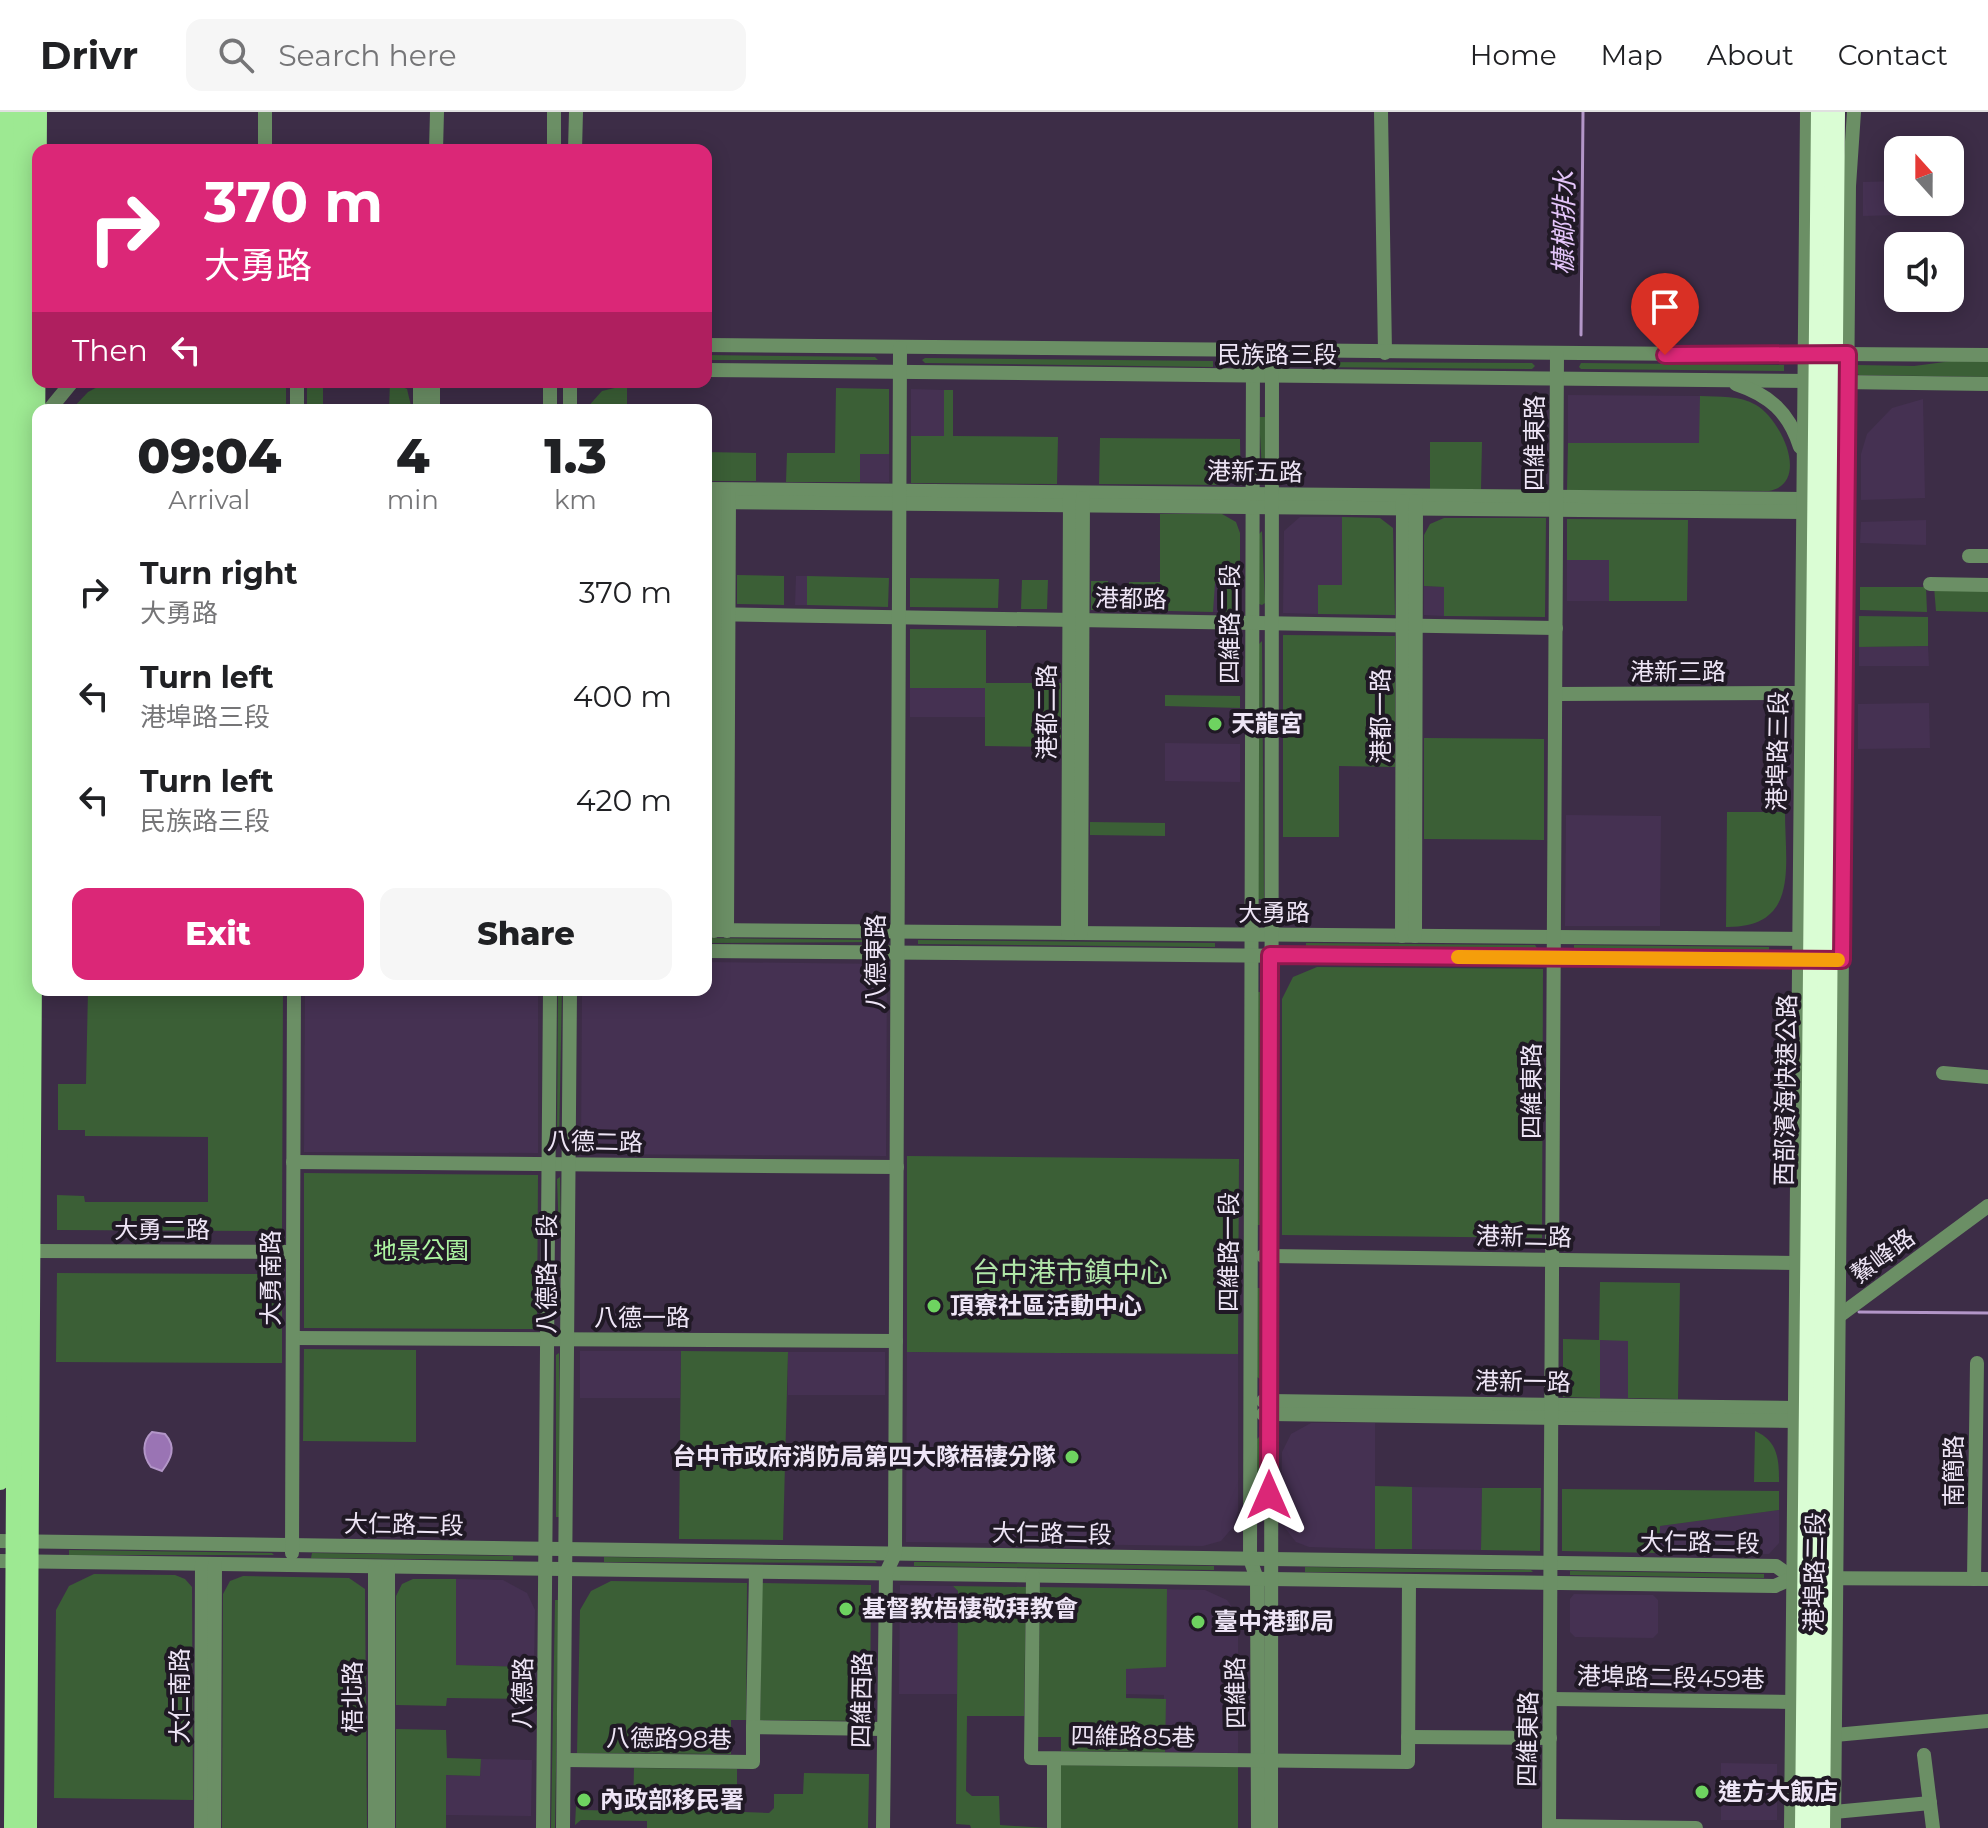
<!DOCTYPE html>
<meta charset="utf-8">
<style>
:root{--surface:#fff;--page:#f6f6f6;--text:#202124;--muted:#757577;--line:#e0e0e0;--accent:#db2777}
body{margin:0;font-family:Montserrat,"Noto Sans TC",sans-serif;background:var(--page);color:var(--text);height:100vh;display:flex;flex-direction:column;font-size:30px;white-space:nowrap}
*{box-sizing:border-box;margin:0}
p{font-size:26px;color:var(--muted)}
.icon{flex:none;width:44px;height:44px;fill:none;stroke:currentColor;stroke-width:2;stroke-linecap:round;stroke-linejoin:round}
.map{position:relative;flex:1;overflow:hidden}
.sheet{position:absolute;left:32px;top:292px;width:680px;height:592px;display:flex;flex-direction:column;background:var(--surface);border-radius:16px;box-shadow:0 4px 20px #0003}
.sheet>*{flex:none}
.top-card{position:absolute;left:32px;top:32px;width:680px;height:244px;border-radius:16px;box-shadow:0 4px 20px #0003;background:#db2777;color:#fff;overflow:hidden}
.needle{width:52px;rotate:339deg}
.tools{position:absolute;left:1884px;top:24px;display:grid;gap:16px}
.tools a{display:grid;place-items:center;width:80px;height:80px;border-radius:16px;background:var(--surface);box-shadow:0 4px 20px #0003;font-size:40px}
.pin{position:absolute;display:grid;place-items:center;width:68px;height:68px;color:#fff;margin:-82px -34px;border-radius:50% 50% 50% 0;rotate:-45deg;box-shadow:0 0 8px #0007}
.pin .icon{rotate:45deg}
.me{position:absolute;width:88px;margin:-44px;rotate:0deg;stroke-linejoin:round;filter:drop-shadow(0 0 6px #0008)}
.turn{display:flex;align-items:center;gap:28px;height:168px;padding:0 40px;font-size:36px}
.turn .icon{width:104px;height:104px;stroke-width:2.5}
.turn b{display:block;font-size:56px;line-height:68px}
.then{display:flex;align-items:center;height:76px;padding:0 40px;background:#0003;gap:16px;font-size:30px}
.eta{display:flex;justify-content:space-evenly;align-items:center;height:136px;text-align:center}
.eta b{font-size:48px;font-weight:800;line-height:56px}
.button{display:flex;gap:16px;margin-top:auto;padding:16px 40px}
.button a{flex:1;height:92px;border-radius:16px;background:var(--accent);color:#fff;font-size:32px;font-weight:800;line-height:92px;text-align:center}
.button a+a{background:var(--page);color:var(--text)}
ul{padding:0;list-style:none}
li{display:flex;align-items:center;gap:24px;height:104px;padding:0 40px}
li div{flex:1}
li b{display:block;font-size:30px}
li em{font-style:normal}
header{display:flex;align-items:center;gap:48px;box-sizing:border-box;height:112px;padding:0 40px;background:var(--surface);border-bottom:2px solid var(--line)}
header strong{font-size:38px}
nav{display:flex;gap:44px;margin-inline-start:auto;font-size:28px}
.search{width:560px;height:72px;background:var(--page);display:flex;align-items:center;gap:20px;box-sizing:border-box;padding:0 28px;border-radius:16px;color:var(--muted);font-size:30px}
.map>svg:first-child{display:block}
</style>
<header>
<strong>Drivr</strong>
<div class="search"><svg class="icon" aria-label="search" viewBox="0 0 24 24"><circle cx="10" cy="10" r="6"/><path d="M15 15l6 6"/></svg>Search here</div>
<nav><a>Home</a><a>Map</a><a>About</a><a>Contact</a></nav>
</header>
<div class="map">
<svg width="1988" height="1716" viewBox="0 0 1988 1716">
<rect width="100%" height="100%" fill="#3d2d47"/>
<!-- built -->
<g fill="#453152">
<polygon points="1898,69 1901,103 1863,104 1863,70"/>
<polygon points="911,277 944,278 944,324 911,324"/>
<polygon points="1568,283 1700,284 1700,331 1568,331"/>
<polygon points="1923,287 1925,386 1861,388 1861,342 1867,322 1892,296"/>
<polygon points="860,341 889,342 889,370 860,370"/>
<polygon points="1300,405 1342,405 1342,473 1318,473 1318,502 1283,501 1284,419"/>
<polygon points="1926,408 1926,433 1860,431 1861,410"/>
<rect x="1567" y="448" width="42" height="41"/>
<polygon points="796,464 807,464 807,493 795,493"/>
<polygon points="1214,471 1225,471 1225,500 1213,500"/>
<polygon points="1424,474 1444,475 1444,504 1424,503"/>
<polygon points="1928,534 1929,554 1859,554 1859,535"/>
<polygon points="910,576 986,576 985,605 910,605"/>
<polygon points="1929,591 1930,636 1858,637 1858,592"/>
<polygon points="1165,631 1240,632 1240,670 1165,669"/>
<polygon points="1566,703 1661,704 1660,814 1565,814"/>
<polygon points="706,850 887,852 886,1044 581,1042 582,878 706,878"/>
<polygon points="305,878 538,878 538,1041 304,1040"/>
<rect x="1600" y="1228" width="28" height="58"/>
<polygon points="580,1239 681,1239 680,1286 580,1286"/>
<rect x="788" y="1240" width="97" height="43"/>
<polygon points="907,1240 1238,1242 1238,1399 1233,1415 1221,1429 1203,1434 906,1430"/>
<polygon points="1311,1311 1375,1311 1375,1437 1309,1435 1296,1430 1285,1416 1281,1402 1282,1340 1291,1322"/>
<polygon points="1412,1375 1482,1376 1481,1438 1412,1437"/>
<polygon points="1779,1398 1779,1431 1769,1442 1659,1441 1659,1414"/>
<polygon points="456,1467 503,1468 527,1481 535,1498 534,1555 455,1553"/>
<polygon points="900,1473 953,1474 958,1479 957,1582 899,1582"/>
<polygon points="1097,1476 1205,1478 1227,1488 1236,1501 1238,1514 1238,1641 1164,1640 1164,1583 1124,1582"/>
<polygon points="1574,1482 1653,1483 1658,1488 1658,1521 1653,1526 1575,1525 1570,1520 1570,1487"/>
<polygon points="481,1647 532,1648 531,1704 446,1703 446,1663 480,1664"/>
<polygon points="1721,1651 1777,1652 1777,1708 1721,1708"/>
</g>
<!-- green -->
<g fill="#3b5f36">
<polygon points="706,243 875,245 878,248 706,248"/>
<polygon points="925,246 1213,249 1213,255 925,251 922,248"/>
<polygon points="1952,249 1988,250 1988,265 1859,263 1853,258 1858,253 1914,254"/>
<polygon points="1313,250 1532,251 1535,254 1532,257 1313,255"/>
<polygon points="1581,251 1784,253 1784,259 1581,257 1579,255"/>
<polygon points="107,270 286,270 286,298 71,298 88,280"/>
<rect x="307" y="270" width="16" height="28"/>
<polygon points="390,270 407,277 412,298 389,298"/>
<polygon points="627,273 627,298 585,298 602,279"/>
<polygon points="836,276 889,277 889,342 860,342 860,370 786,370 787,341 835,341"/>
<polygon points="944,278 953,278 953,324 1058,325 1057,372 911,371 911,324 944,324"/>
<path d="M1700,284C1720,285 1739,283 1756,293C1781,307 1811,371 1769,379L1567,378L1568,331H1699Z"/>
<polygon points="1259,305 1265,305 1265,355 1262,358"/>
<path d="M1100,326L1240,327C1240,347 1244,367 1222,373L1099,372Z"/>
<polygon points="1430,330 1482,330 1481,377 1430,377"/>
<polygon points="706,340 756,341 756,369 706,369"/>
<polygon points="1160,402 1222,402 1236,410 1240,421 1240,500 1225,500 1225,472 1215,471 1213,500 1128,498 1129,470 1160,470"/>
<polygon points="1342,405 1380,406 1393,416 1395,503 1318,502 1318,473 1342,473"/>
<polygon points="1444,406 1546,406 1545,505 1444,504 1444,475 1424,474 1424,423 1430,412"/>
<polygon points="1567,407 1688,408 1687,489 1609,489 1609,448 1567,448"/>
<polygon points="1262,419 1265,491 1262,493 1259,492 1259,422"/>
<polygon points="737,463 784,464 784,493 737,492"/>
<polygon points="807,464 889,466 888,495 807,493"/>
<polygon points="910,466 999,467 998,496 910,495"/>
<polygon points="1022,468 1048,468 1047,497 1021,497"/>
<rect x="1091" y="469" width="17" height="29"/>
<polygon points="1860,475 1926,475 1927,500 1860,498"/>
<polygon points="1934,475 1988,476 1988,500 1936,499"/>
<polygon points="1859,504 1928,505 1928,534 1859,535"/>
<polygon points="910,517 986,518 986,571 1061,571 1061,635 985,634 985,576 910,576"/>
<polygon points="1283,523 1395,524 1395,655 1339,654 1339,725 1283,725"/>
<polygon points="1262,529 1264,787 1258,787 1259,532"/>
<polygon points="1165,583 1240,584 1240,596 1165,594"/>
<polygon points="1424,626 1544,627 1544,728 1424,727"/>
<path d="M1727,700H1785C1785,754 1800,816 1726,815Z"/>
<polygon points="1090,710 1165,711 1165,724 1090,723"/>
<polygon points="706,826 879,828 881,830 706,831"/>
<polygon points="918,828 1215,831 1215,835 918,832"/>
<polygon points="1306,831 1535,833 1537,836 1306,836"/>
<polygon points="1574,833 1769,835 1769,839 1574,838"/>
<polygon points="1317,855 1543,857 1542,1126 1282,1123 1282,887 1293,865"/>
<polygon points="88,878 283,878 282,1119 57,1118 57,1083 84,1084 85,1090 208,1090 208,1025 85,1024 85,1018 58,1018 58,972 86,972"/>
<polygon points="558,878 562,878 559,1030 557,1028"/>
<polygon points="1258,880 1264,880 1263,1113 1257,1113"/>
<polygon points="907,1044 1239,1047 1238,1242 907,1240"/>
<polygon points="304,1061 538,1063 537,1217 304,1216"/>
<polygon points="560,1065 561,1121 559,1123 557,1067"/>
<polygon points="57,1161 282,1162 282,1251 56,1250"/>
<polygon points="1600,1170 1680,1171 1678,1287 1628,1286 1628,1229 1600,1228 1600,1286 1563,1285 1563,1227 1599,1228"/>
<polygon points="1257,1176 1263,1176 1260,1267 1257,1265"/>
<polygon points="304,1237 416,1238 416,1330 303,1329"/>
<polygon points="681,1239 788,1240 783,1428 679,1427"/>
<polygon points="559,1241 560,1405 556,1405 556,1243"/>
<path d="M1755,1319C1778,1329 1779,1347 1779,1370H1754Z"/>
<polygon points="1260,1324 1262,1410 1256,1410 1257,1327"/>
<polygon points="1375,1374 1412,1375 1412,1437 1375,1437"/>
<polygon points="1482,1376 1541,1376 1540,1439 1481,1438"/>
<polygon points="1562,1377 1779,1379 1779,1398 1660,1414 1659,1441 1562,1439"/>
<polygon points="69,1438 272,1441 274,1443 69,1443"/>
<polygon points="312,1441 513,1444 513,1448 311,1446"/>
<polygon points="604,1445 875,1449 877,1451 604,1450"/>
<polygon points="914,1450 1214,1454 1214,1458 914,1454"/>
<polygon points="1305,1455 1531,1458 1533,1460 1305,1460"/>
<polygon points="1570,1459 1764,1462 1764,1466 1570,1463"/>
<polygon points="94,1462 175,1463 185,1467 192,1475 193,1688 54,1686 56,1498 69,1474"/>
<polygon points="243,1464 349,1466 365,1477 367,1716 222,1716 223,1482 230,1469"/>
<polygon points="413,1467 456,1467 456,1553 534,1555 533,1587 447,1586 446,1594 396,1593 396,1484 402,1472"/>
<polygon points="611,1469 747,1471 746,1608 731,1608 731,1642 577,1641 580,1498 591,1479"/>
<polygon points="762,1471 871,1473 870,1609 760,1608"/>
<polygon points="953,1474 1026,1475 1024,1604 967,1604 966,1679 972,1684 999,1684 1000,1713 1047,1716 971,1716 970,1713 956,1712 958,1479"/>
<polygon points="1040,1475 1167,1477 1166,1555 1126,1557 1126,1586 1166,1587 1165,1640 1061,1639 1061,1625 1038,1625"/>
<polygon points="555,1488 559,1488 555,1716 551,1716"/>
<polygon points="396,1617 446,1618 447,1646 481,1647 480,1664 446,1663 446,1716 396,1716"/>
<polygon points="1061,1653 1238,1655 1238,1716 1060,1716"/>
<polygon points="634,1656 737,1657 737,1678 742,1679 743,1700 769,1701 774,1696 774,1682 803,1682 804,1661 869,1662 868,1716 647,1716 647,1709 581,1708 575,1713 576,1694 581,1698 633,1699"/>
</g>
<!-- water -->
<path fill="#9a74b4" stroke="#b396c8" stroke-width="2" d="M152,1320L165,1322C177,1335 171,1347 162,1359L151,1355C142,1343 142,1329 152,1320Z"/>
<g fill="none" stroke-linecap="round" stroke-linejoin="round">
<!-- stream -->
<g stroke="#b396c8" stroke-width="3">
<polyline points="1581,223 1583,0"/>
<polyline points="1859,1200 1988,1201"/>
</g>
<!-- minor -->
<g stroke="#6b8f65" stroke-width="14">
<polyline points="1381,0 1385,241"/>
<polyline points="265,38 265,0"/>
<polyline points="436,38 437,0"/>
<polyline points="554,38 554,0"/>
<polyline points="575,38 576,0"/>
<polyline points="706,233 1812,243"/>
<polyline points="1253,240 1250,1447 1257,1467 1258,1716"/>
<polyline points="1840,242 1988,243"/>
<polyline points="706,258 1812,269"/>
<polyline points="1840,270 1988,272"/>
<path d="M1736,272C1769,283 1789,300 1800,335"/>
<polyline points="49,298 72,270"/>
<polyline points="297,298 297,270"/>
<polyline points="420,298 420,270"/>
<polyline points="433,298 433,270"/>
<polyline points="550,298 550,270"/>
<polyline points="570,298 570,270"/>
<polyline points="706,377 1803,387"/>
<polyline points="706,390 1803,400"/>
<polyline points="1969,444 1988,444"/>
<polyline points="1930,472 1988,473"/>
<polyline points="706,502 1556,516"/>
<polyline points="1556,582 1801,581"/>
<polyline points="706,818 1806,827"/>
<polyline points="714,819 716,381"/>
<polyline points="727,819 729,383"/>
<polyline points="1068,821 1070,384"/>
<polyline points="1081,821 1083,386"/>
<polyline points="1402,824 1403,389"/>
<polyline points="1415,824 1416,389"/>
<polyline points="706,839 1806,848"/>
<polyline points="1943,961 1988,965"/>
<polyline points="293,1050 897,1055"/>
<polyline points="32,1139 293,1140"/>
<polyline points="1263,1144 1796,1151"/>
<polyline points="1832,1204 1839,1204 1988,1094"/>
<polyline points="293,1226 896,1229"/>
<polyline points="1263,1289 1795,1296"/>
<polyline points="1263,1302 1795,1309"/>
<polyline points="0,1429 1776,1454 1793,1466"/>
<polyline points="292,1441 294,878"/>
<polyline points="0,1449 1775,1474 1793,1466 1988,1467"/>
<polyline points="1033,1464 1031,1646 1408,1650 1409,1469"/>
<polyline points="1974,1467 1977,1251"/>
<polyline points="1550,1587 1792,1590"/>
<polyline points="753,1615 756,1460"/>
<polyline points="1835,1623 1988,1609"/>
<polyline points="1408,1625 1550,1626"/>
<polyline points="1924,1643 1933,1716"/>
<polyline points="564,1648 753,1650 753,1615 884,1617"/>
<polyline points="1834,1700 1930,1691"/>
<polyline points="1549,1714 1696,1716"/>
<polyline points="201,1716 202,1452"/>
<polyline points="214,1716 215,1452"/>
<polyline points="375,1716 375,1455"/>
<polyline points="388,1716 388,1455"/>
<polyline points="543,1716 550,878"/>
<polyline points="563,1716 570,878"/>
<polyline points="883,1716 886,1461 895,1442 900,236"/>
<polyline points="1054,1716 1054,1647"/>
<polyline points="1271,1716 1272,240"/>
<polyline points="1549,1716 1557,242"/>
<polyline points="1791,1716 1807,0"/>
<polyline points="1834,1716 1849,74 1854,0"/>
</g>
<!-- major -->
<g stroke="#9de992" stroke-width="18">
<polyline points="0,1369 8,0"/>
<polyline points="13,1716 23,0"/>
<polyline points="28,1716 38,0"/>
</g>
<!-- highway-bridge -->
<g stroke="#dafdd4" stroke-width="20">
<polyline points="1805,1716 1821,0"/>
<polyline points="1820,1716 1835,0"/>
</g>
</g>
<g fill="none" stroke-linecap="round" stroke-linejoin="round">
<defs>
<polyline id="route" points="1269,1383 1270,843 1842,848 1848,242 1665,243"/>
</defs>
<!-- route casing -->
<use href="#route" stroke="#8e194d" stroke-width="20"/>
<!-- route -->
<use href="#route" stroke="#db2777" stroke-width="14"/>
<!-- slow -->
<polyline stroke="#f59e0b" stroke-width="14" points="1458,845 1838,848"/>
</g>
<!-- markers -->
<g fill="#6ed360" stroke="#201925" stroke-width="3">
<circle cx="1215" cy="612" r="8"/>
<circle cx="934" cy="1194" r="8"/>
<circle cx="1072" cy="1345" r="8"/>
<circle cx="846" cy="1497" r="8"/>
<circle cx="1198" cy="1510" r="8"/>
<circle cx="1702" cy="1680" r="8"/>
<circle cx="584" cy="1688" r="8"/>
</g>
<g text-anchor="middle" stroke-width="8" stroke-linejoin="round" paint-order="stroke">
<!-- street labels -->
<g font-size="24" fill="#eee5f6" stroke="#201925">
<text x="1277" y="251">民族路三段</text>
<text transform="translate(1535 331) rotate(-90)" y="8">四維東路</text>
<text transform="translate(1255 360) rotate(1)" y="8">港新五路</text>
<text transform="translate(1131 487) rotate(1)" y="8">港都路</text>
<text transform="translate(1230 512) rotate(-90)" y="8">四維路二段</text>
<text x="1678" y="568">港新三路</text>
<text transform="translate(1047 600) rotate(-90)" y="8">港都二路</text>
<text transform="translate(1381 604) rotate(-90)" y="8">港都一路</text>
<text transform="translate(1778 639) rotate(-89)" y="8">港埠路三段</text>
<text x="1274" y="809">大勇路</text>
<text transform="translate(876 850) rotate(-90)" y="8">八德東路</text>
<text transform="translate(1786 978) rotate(-89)" y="8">西部濱海快速公路</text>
<text transform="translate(1532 979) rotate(-90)" y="8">四維東路</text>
<text transform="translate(595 1030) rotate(1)" y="8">八德二路</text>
<text x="162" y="1126">大勇二路</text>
<text transform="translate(1524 1125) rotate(1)" y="8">港新二路</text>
<text transform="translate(1229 1140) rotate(-90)" y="8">四維路一段</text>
<text transform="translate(1883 1144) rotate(-37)" y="8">鰲峰路</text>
<text transform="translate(547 1162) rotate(-90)" y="8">八德路一段</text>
<text transform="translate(271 1166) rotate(-90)" y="8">大勇南路</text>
<text x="642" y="1214">八德一路</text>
<text transform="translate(1523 1270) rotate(1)" y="8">港新一路</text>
<text transform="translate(1954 1359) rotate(-90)" y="8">南簡路</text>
<text transform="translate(404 1413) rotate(1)" y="8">大仁路二段</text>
<text transform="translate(1052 1422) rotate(1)" y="8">大仁路二段</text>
<text transform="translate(1700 1431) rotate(1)" y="8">大仁路二段</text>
<text transform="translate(1815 1460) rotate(-89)" y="8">港埠路二段</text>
<text transform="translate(1671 1566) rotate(1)" y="8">港埠路二段459巷</text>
<text transform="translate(523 1581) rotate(-89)" y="8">八德路</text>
<text transform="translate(1236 1581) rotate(-91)" y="8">四維路</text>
<text transform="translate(180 1584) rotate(-90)" y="8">大仁南路</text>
<text transform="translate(353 1585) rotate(-90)" y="8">梧北路</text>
<text transform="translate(862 1588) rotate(-89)" y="8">四維西路</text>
<text transform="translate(1133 1625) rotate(1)" y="8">四維路85巷</text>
<text transform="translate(669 1627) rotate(1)" y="8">八德路98巷</text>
<text transform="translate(1528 1627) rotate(-89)" y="8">四維東路</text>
</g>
<!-- poi labels -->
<g font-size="24" font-weight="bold" fill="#eee5f6" stroke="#201925" text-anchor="start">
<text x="1231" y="620">天龍宮</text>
<text x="950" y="1202">頂寮社區活動中心</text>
<text x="1056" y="1353" text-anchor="end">台中市政府消防局第四大隊梧棲分隊</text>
<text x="862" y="1505">基督教梧棲敬拜教會</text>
<text x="1214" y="1518">臺中港郵局</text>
<text x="1718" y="1688">進方大飯店</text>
<text x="600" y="1696">內政部移民署</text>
</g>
<!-- park labels -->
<g font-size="24" fill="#adf6a2" stroke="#201925">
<text x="421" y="1147">地景公園</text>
</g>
<!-- water labels -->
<g font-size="26" font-style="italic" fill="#e4c5fa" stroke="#201925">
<text transform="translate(1564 111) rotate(-89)" y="9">槺榔排水</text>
</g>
<!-- quarter labels -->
<g font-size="28" fill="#b0e6a8" stroke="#201925">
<text x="1070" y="1170">台中港市鎮中心</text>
</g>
</g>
</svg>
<div class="tools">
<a><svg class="needle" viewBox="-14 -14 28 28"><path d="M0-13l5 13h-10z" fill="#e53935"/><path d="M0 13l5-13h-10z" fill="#757577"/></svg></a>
<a><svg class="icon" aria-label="sound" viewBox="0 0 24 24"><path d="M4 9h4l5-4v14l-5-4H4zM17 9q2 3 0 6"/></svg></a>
</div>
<div class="pin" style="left:1665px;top:243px;background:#d93025"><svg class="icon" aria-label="arrive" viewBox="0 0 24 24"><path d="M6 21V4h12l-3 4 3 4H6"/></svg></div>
<svg class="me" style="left:1269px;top:1383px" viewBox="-20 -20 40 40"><path d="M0-17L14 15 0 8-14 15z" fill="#db2777" stroke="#fff" stroke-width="4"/></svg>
<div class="top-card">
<div class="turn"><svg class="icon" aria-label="right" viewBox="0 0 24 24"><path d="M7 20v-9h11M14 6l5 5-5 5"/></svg><div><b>370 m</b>大勇路</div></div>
<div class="then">Then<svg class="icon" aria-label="left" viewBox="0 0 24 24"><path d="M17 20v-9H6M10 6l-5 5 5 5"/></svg></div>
</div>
<section class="sheet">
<div class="eta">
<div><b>09:04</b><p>Arrival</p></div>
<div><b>4</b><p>min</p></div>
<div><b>1.3</b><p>km</p></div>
</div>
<ul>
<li><svg class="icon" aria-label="right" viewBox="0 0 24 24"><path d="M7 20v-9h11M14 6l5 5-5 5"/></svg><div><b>Turn right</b><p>大勇路</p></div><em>370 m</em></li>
<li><svg class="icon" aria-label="left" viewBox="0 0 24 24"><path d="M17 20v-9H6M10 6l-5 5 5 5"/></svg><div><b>Turn left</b><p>港埠路三段</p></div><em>400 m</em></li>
<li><svg class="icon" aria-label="left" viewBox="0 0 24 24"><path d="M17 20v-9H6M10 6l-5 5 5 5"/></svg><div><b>Turn left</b><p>民族路三段</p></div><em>420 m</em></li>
</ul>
<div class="button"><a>Exit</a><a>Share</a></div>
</section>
</div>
